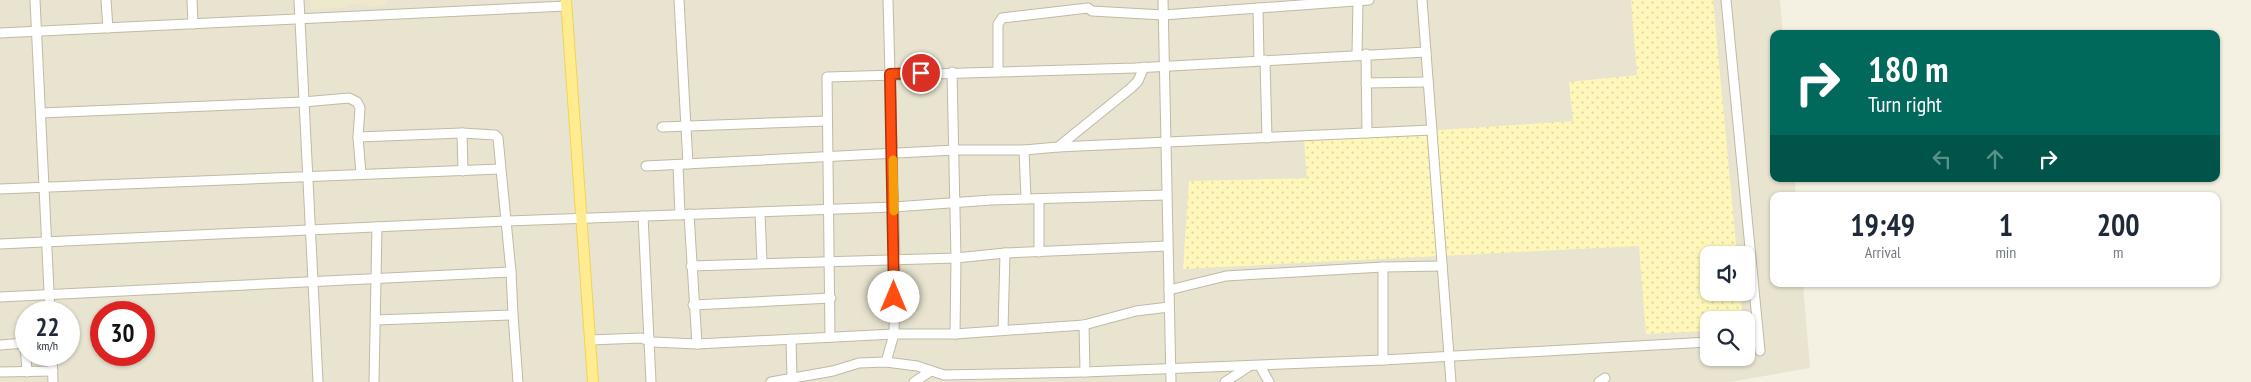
<!DOCTYPE html>
<style>
:root{--surface:#fff;--page:#f6f6f7;--text:#1f2937;--muted:#747a83}
body{margin:0;font-family:"PT Sans Narrow",sans-serif;background:var(--page);color:var(--text);height:100vh;display:flex;flex-direction:column;font-size:19px;white-space:nowrap}
*{box-sizing:border-box;margin:0}
p{font-size:16px;color:var(--muted)}
.icon{flex:none;width:28px;height:28px;fill:none;stroke:currentColor;stroke-width:2;stroke-linecap:round;stroke-linejoin:round}
.map{position:relative;flex:1;overflow:hidden}
.panel{position:absolute;left:1770px;top:192px;width:450px;height:95px;display:flex;flex-direction:column;background:var(--surface);border-radius:10px;box-shadow:0 1px 4px #0004}
.panel>*{flex:none}
.guide{position:absolute;left:1770px;top:30px;width:450px;height:152px;border-radius:10px;box-shadow:0 1px 4px #0004;background:#00695c;color:#fff;overflow:hidden}
.controls{position:absolute;left:1700px;top:246px;display:grid;gap:10px}
.controls a{display:grid;place-items:center;width:55px;height:55px;border-radius:10px;background:var(--surface);box-shadow:0 1px 4px #0004;font-size:25px}
.speed{position:absolute;left:15px;top:301px;display:flex;gap:10px;font-size:25px;font-weight:700;text-align:center}
.speed>*{display:grid;place-content:center;width:65px;height:65px;border-radius:50%;background:var(--surface);box-shadow:0 1px 4px #0004;line-height:1}
.speed small{font-size:12px;font-weight:400}
.speed .limit{border:8px solid #d22;background:#fff;color:#111}
.pin{position:absolute;display:grid;place-items:center;width:42px;height:42px;color:#fff;margin:-21px;border:2px solid #fff;border-radius:50%;box-shadow:0 1px 5px #0007}
.me{position:absolute;width:55px;margin:-28px;rotate:0deg;stroke-linejoin:round;filter:drop-shadow(0 0 4px #0008)}
.turn{display:flex;align-items:center;gap:18px;height:105px;padding:0 15px;font-size:22px}
.turn .icon{width:65px;height:65px;stroke-width:2.5}
.turn b{display:block;font-size:35px;line-height:42px}
.lanes{display:flex;align-items:center;height:48px;padding:0 15px;background:#0003;justify-content:center;gap:25px;direction:ltr}
.lanes .off{opacity:.35}
.eta{display:flex;justify-content:space-evenly;align-items:center;height:85px;text-align:center}
.eta b{font-size:30px;font-weight:800;line-height:35px}
.map>svg:first-child{display:block}
</style>
<div class="map">
<svg width="2251" height="382" viewBox="0 0 2251 382">
<defs>
<pattern id="sand-dots" width="8" height="8" patternUnits="userSpaceOnUse" patternTransform="scale(1.25)"><rect width="8" height="8" fill="#fef7b9"/><path d="M2 2h.1M6 6h.1" fill="none" stroke="#dbd5a0" stroke-width="1.8" stroke-linecap="round"/></pattern>
</defs>
<rect width="100%" height="100%" fill="#f4f1e3"/>
<!-- residential -->
<path fill="#e8e4d0" fill-rule="evenodd" d="M0,0H1780L1783,34H1774V179H1795L1796,196H1774V284H1803L1810,368L1730,382H0ZM1709,255H1746V292H1709ZM26,312H69V355H26ZM101,312H144V355H101ZM1709,320H1746V358H1709Z"/>
<!-- education -->
<polygon fill="#efe9cb" points="310,0 386,0 387,5 368,7 365,4 350,4 345,8 311,9"/>
<!-- sand -->
<polygon fill="url(#sand-dots)" points="1631,0 1713,0 1737,255 1709,255 1709,292 1740,293 1743,320 1709,320 1709,331 1646,334 1639,246 1183,269 1189,181 1307,178 1304,139 1573,121 1569,82 1637,75"/>
<g fill="none" stroke-linecap="round" stroke-linejoin="round">
<defs>
<g id="minor">
<polyline points="35,0 50,312"/>
<polyline points="106,0 108,28"/>
<polyline points="192,0 193,24"/>
<polyline points="299,0 318,382"/>
<polyline points="679,0 688,164"/>
<polyline points="1163,0 1171,382"/>
<polyline points="1422,0 1451,382"/>
<polyline points="1726,0 1760,351"/>
<polyline points="1258,8 1259,60"/>
<polyline points="0,33 566,6"/>
<polyline points="1357,54 1358,0"/>
<polyline points="1366,54 1367,133"/>
<polyline points="1265,60 1267,138"/>
<polyline points="998,71 998,24 1002,18 1088,8 1092,11 1163,15 1369,0"/>
<polyline points="952,72 956,258 955,334"/>
<polyline points="1366,83 1428,82"/>
<polyline points="41,113 303,102 349,98 357,102 360,108 358,137 361,174"/>
<polyline points="662,127 827,121"/>
<polyline points="462,133 463,171"/>
<polyline points="358,137 462,133 495,135 498,138 511,272 513,315 376,320"/>
<polyline points="1058,147 1432,130"/>
<polyline points="1024,150 1058,147 1131,88 1138,81 1144,67"/>
<polyline points="678,165 680,215"/>
<polyline points="646,166 955,150 1024,150 1026,199"/>
<polyline points="0,189 500,169"/>
<polyline points="760,212 762,262"/>
<polyline points="689,214 697,344"/>
<polyline points="643,216 651,382"/>
<polyline points="0,244 506,221 894,207 991,200 1166,195"/>
<polyline points="1039,252 1039,199"/>
<polyline points="691,266 956,258 1005,253 1167,246"/>
<polyline points="1383,267 1383,360"/>
<polyline points="1169,290 1226,276 1383,267 1442,266"/>
<polyline points="0,297 511,272"/>
<polyline points="693,305 831,298"/>
<polyline points="513,315 518,382"/>
<polyline points="1084,325 1085,372"/>
<polyline points="1003,330 1005,253"/>
<polyline points="830,337 827,77 1135,68 1426,52"/>
<polyline points="791,339 792,378"/>
<polyline points="590,340 641,338 653,342 697,344 894,334 955,334 1084,325 1136,311 1169,307"/>
<polyline points="1746,340 1758,339"/>
<polyline points="25,343 27,372"/>
<polyline points="0,345 26,343"/>
<polyline points="52,355 53,382"/>
<polyline points="886,362 894,334 895,260 888,0"/>
<polyline points="1260,366 1269,382"/>
<polyline points="0,372 53,371"/>
<polyline points="374,382 377,227"/>
<polyline points="771,382 833,371 859,363 886,362 917,366 944,375 1085,372 1383,360 1709,342"/>
<polyline points="914,382 931,371"/>
<polyline points="1225,382 1248,367"/>
<polyline points="1599,382 1605,378"/>
</g>
<polyline id="major" points="566,0 593,382"/>
</defs>
<!-- minor casing -->
<use href="#minor" stroke="#c0baa4" stroke-width="11"/>
<!-- major casing -->
<use href="#major" stroke="#f1d453" stroke-width="12"/>
<!-- minor -->
<use href="#minor" stroke="#fff" stroke-width="9"/>
<!-- major -->
<use href="#major" stroke="#ffec91" stroke-width="10"/>
</g>
<g fill="none" stroke-linecap="round" stroke-linejoin="round">
<defs>
<polyline id="route" points="894,297 890,74 921,73"/>
</defs>
<!-- route casing -->
<use href="#route" stroke="#a6330a" stroke-width="12"/>
<!-- route -->
<use href="#route" stroke="#ff4e0f" stroke-width="9"/>
<!-- slow -->
<polyline stroke="#f59e0b" stroke-width="9" points="893,160 894,211"/>
</g>
</svg>
<div class="controls">
<a><svg class="icon" aria-label="sound" viewBox="0 0 24 24"><path d="M4 9h4l5-4v14l-5-4H4zM17 9q2 3 0 6"/></svg></a>
<a><svg class="icon" aria-label="search" viewBox="0 0 24 24"><circle cx="10" cy="10" r="6"/><path d="M15 15l6 6"/></svg></a>
</div>
<div class="speed"><div>22<small>km/h</small></div><div class="limit">30</div></div>
<div class="pin" style="left:921px;top:73px;background:#d93025"><svg class="icon" aria-label="arrive" viewBox="0 0 24 24"><path d="M6 21V4h12l-3 4 3 4H6"/></svg></div>
<svg class="me" style="left:894px;top:297px" viewBox="-20 -20 40 40"><circle r="19" fill="#fff"/><path d="M0-13L10 11 0 6-10 11z" fill="#ff4e0f"/></svg>
<div class="guide">
<div class="turn"><svg class="icon" aria-label="right" viewBox="0 0 24 24"><path d="M7 20v-9h11M14 6l5 5-5 5"/></svg><div><b>180 m</b>Turn right</div></div>
<div class="lanes"><svg class="icon off" aria-label="left" viewBox="0 0 24 24"><path d="M17 20v-9H6M10 6l-5 5 5 5"/></svg><svg class="icon off" aria-label="ahead" viewBox="0 0 24 24"><path d="M12 20V5M6 11l6-6 6 6"/></svg><svg class="icon" aria-label="right" viewBox="0 0 24 24"><path d="M7 20v-9h11M14 6l5 5-5 5"/></svg></div>
</div>
<section class="panel">
<div class="eta">
<div><b>19:49</b><p>Arrival</p></div>
<div><b>1</b><p>min</p></div>
<div><b>200</b><p>m</p></div>
</div>
</section>
</div>
